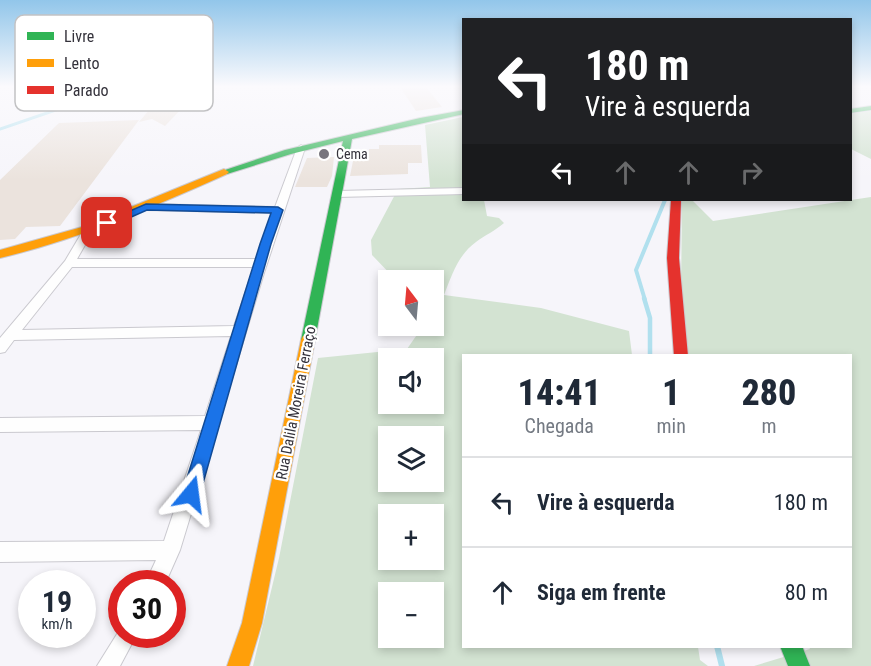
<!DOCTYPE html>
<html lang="pt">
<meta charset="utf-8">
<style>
:root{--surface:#fff;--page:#f6f6f7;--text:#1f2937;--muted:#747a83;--line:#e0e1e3}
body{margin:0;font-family:"Roboto Condensed",sans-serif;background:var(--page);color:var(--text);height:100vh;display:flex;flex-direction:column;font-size:22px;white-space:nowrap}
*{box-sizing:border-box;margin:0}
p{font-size:20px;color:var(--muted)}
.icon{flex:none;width:33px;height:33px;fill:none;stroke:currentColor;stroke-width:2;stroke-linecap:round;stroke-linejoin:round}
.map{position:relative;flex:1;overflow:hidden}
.drawer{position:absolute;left:462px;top:354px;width:390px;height:294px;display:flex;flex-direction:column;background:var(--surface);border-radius:0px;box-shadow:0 3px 9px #0003}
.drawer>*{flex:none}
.hud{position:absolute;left:462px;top:18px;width:390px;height:183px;border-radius:0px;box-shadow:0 3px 9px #0003;background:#202124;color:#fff;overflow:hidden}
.needle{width:39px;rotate:344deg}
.controls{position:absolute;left:378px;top:270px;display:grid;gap:12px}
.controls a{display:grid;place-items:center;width:66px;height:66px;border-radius:0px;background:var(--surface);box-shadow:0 3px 9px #0003;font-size:30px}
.speed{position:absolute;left:18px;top:570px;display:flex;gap:12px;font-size:30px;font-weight:700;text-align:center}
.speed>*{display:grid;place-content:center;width:78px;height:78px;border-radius:50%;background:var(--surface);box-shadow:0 3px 9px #0003;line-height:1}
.speed small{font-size:15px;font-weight:400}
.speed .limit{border:9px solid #d22;background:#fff;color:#111}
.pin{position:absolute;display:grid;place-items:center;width:51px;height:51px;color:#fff;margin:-26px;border-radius:12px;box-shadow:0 3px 9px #0006}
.me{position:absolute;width:66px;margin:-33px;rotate:16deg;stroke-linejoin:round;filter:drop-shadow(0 0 4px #0008)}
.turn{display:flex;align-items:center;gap:21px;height:126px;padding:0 24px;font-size:27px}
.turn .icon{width:78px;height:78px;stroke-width:2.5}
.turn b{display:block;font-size:42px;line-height:51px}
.lanes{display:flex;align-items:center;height:57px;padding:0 24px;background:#0003;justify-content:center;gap:30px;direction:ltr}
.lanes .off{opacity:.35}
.eta{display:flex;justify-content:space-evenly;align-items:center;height:102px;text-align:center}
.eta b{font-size:36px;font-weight:800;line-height:42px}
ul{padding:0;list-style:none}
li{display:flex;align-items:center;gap:18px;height:90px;padding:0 24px;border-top:2px solid var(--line)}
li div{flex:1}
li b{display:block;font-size:22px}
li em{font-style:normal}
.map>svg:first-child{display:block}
</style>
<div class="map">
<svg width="871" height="666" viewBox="0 0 871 666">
<rect width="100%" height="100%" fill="#f6f5fa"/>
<!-- green -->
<g fill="#d3e3d2" fill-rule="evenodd">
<polygon points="871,111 871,159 851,149 850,114"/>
<path d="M463,117L464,200H484L487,216L499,218L504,223C495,231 485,235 476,242C458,255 452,275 444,295L541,308L629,331L632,355L464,356V646L698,647L700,660L708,666H253L279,558L318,358L407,349L423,326H434V310L444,295L434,292V280H396L372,255L371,240L398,189L430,187L425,125ZM388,358H434V404H388ZM388,436H434V482H388ZM388,514H434V560H388ZM388,592H434V638H388Z"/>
<polygon points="871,197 871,666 754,666 810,649 809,647 850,646 850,356 687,355 681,293 682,200 692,200 713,221"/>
</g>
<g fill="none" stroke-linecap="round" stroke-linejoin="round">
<!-- stream-far3 -->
<polyline stroke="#b1e0ee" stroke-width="3" points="0,129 117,89"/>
<!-- stream-far2 -->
<polyline stroke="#b1e0ee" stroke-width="4" points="645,300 636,270 665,200"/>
<!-- stream-far1 -->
<polyline stroke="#b1e0ee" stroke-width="4.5" points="644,298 650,318 650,356"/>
<!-- stream -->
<polyline stroke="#b1e0ee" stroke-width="6" points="717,646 722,666"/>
</g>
<!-- building -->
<g fill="#ebe3dd">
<polygon points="400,87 426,87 442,107 416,111"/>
<polygon points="174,95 178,96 183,107 165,126 152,119 139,122 160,97"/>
<polygon points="139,120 60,226 26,227 15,239 0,240 0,180 59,123"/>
<polygon points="379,145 421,145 422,163 408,163 408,174 350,176 353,161 368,160 369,149 379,149"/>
<polygon points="334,157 332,176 327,187 295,187 307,158"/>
</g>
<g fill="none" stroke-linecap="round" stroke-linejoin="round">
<defs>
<g id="street">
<path d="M301,145L305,148L264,273L180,550L165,584H145L156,560L0,562V542L164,541L201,430L0,432V418L205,416L231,336L14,340L5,352L0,353V338L65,261L84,229H92L93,231L77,259H256L272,213L146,210L141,207L146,204L275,207L297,148ZM72,267H254L234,326L22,330Z"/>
<polygon points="464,188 464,194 337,197 332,194 337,191"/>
<polygon points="122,626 122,634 137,634 120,666 97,666"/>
</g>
<g id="fast">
<polygon points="871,106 871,110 850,113 850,109"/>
<polygon points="464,110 464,114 352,139 315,340 313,344 303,344 301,340 343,141 291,154 227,174 219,172 285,150 420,118"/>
<polygon points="780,646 802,646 810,666 788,666"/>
</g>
<g id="slow">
<path d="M224,169L229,172L227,174C153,207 80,239 0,258V250L82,227Z"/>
<polygon points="308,335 313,336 315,340 262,623 249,666 227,666 242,623 301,340 303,336"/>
</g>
<polygon id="jam" points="671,200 681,200 679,258 688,356 674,356 667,258"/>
</defs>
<!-- street casing -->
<use href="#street" stroke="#cac9cf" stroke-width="2"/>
<!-- fast casing -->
<use href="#fast" stroke="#cac9cf" stroke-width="2"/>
<!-- slow casing -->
<use href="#slow" stroke="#cac9cf" stroke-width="2"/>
<!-- jam casing -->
<use href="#jam" stroke="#cac9cf" stroke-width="2"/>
<!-- street -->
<use href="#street" fill="#fefefe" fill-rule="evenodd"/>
<!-- fast -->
<use href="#fast" fill="#30b455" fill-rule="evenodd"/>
<!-- slow -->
<use href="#slow" fill="#ff9f0a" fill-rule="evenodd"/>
<!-- jam -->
<use href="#jam" fill="#e5322d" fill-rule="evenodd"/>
</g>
<!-- sky -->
<linearGradient id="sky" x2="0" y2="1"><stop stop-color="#92c6ea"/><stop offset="0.48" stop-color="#fbfafd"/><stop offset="1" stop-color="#fbfafd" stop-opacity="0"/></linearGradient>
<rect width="871" height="180" fill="url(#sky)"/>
<!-- route -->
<polygon fill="#1a73e8" stroke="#114b97" stroke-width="1.5" points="146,204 278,207 283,210 271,244 200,494 197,500 191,503 184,500 182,494 260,244 271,213 147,210 111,226 104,226 102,223"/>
<!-- markers -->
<circle fill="#78767e" stroke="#fff" stroke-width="2" cx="324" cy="154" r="6"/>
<g text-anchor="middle" stroke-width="4.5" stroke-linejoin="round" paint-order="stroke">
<!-- far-poi labels -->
<g font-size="14" fill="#34323b" stroke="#fff" text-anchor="start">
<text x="336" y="159">Cema</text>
</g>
<!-- street labels -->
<g font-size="15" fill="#34323b" stroke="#fff">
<text transform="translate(296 403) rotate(-79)" y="5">Rua Dalila Moreira Ferraço</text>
</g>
</g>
<!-- legend -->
<rect x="15" y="15" width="198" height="96" rx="9" fill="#fff" stroke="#c2c2c4" stroke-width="1.5"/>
<rect x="27" y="32" width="27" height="8" fill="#30b455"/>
<rect x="27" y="59" width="27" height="8" fill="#ff9f0a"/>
<rect x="27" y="86" width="27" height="8" fill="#e5322d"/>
<g font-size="16" fill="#34323b">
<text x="64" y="42">Livre</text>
<text x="64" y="69">Lento</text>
<text x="64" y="96">Parado</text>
</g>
</svg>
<div class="controls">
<a><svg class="needle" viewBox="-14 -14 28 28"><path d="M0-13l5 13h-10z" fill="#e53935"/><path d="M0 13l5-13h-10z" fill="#747a83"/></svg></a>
<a><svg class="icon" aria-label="sound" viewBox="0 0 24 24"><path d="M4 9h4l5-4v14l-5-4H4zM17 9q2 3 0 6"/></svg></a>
<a><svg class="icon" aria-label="layers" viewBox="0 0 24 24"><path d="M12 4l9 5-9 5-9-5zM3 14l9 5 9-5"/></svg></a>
<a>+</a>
<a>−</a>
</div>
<div class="speed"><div>19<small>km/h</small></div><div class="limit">30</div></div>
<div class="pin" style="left:107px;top:223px;background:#d93025"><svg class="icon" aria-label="arrive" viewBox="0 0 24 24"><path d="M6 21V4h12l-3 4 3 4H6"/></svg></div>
<svg class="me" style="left:191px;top:494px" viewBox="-20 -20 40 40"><path d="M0-17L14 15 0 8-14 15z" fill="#1a73e8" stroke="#fff" stroke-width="4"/></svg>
<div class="hud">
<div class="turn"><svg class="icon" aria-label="left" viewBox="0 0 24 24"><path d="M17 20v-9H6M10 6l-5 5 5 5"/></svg><div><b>180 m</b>Vire à esquerda</div></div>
<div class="lanes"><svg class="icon" aria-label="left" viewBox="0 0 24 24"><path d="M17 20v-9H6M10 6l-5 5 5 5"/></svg><svg class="icon off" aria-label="ahead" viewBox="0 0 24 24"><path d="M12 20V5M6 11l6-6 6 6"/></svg><svg class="icon off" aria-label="ahead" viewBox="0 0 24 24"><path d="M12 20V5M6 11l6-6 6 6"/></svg><svg class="icon off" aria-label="right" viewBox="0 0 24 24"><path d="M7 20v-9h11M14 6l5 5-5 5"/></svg></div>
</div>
<section class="drawer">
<div class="eta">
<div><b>14:41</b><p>Chegada</p></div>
<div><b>1</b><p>min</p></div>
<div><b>280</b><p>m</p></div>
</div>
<ul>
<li><svg class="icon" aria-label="left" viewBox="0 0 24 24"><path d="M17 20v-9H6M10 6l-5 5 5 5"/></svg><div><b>Vire à esquerda</b></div><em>180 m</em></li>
<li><svg class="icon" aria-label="ahead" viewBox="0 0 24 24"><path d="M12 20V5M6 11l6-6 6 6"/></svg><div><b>Siga em frente</b></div><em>80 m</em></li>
</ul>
</section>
</div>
